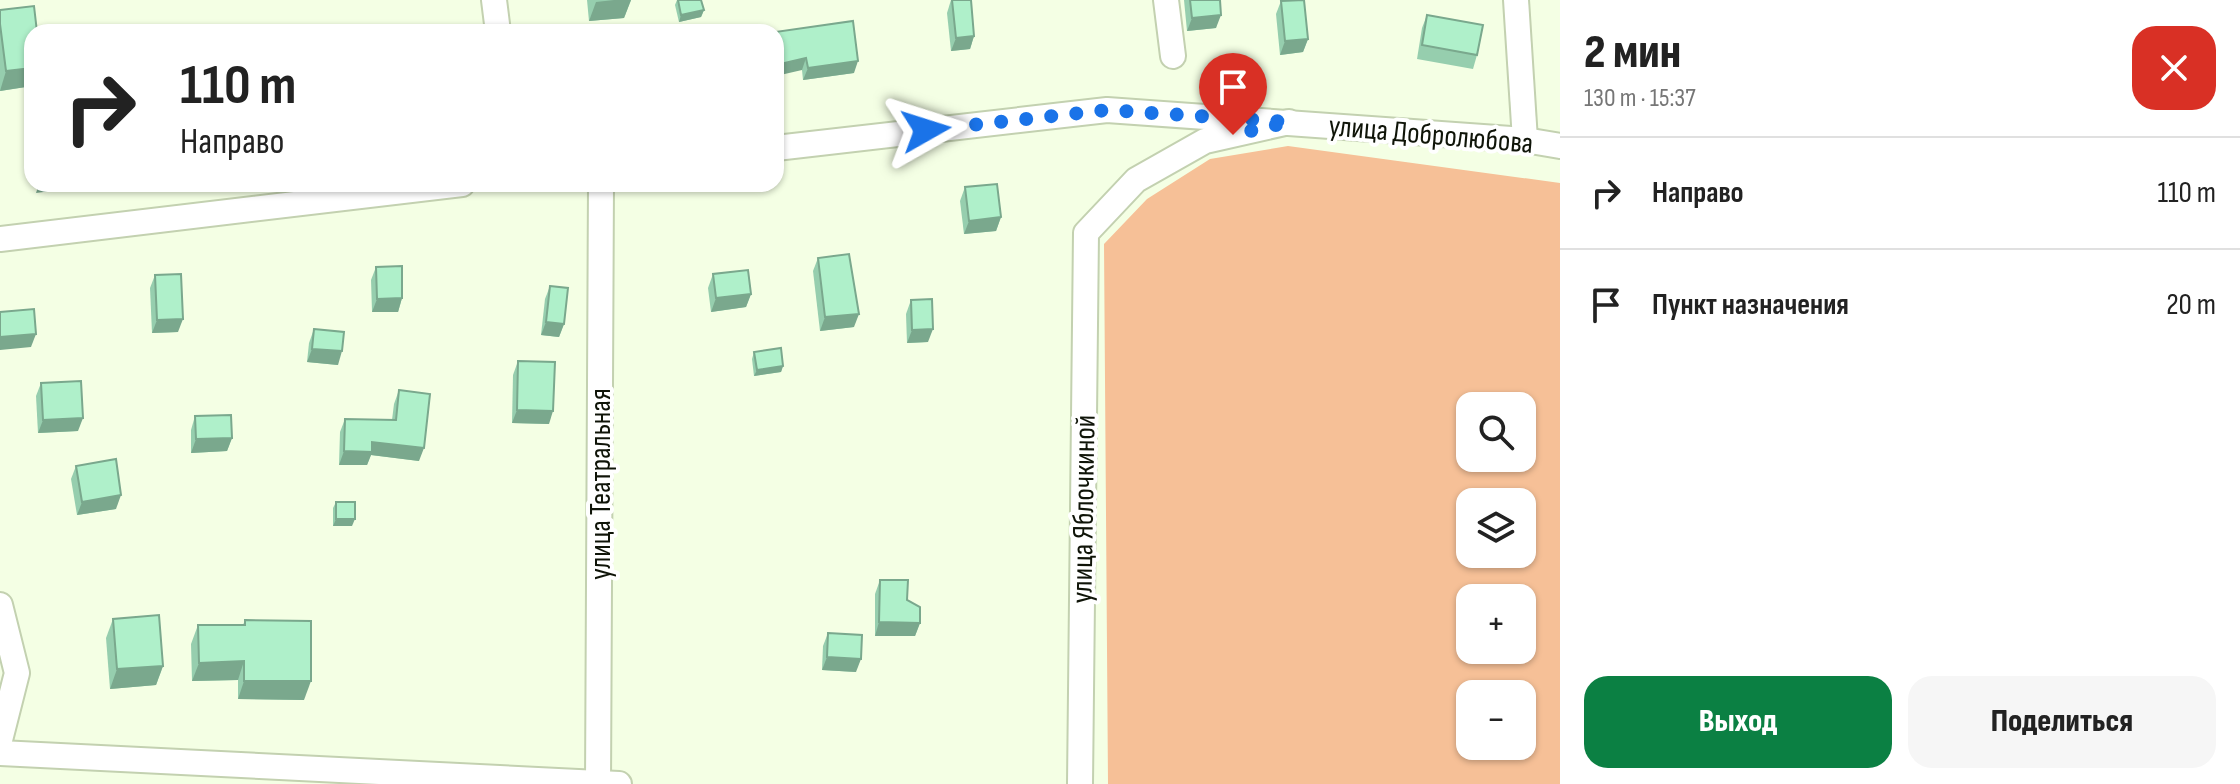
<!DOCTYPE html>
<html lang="ru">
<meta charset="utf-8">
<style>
:root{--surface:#fff;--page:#f6f6f6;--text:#222;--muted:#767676;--line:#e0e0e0;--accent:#0b8043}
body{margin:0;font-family:"Sofia Sans Condensed",sans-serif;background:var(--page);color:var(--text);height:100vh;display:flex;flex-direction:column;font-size:30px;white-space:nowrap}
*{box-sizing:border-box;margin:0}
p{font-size:26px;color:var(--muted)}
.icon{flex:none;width:44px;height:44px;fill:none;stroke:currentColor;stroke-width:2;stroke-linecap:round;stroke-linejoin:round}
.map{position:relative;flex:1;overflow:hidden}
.side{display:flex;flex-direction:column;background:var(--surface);width:680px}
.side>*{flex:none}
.hud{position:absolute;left:24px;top:24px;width:760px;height:168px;border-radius:24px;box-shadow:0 2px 6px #0004;background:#fff;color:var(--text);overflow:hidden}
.buttons{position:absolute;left:1456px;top:392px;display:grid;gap:16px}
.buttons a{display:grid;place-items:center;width:80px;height:80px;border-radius:16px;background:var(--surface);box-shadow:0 2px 6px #0004;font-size:40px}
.pin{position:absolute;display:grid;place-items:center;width:68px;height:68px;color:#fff;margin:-82px -34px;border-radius:50% 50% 50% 0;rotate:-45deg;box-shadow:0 0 8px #0007}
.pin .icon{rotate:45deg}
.me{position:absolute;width:88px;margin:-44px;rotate:84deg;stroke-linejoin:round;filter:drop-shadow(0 0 6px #0008)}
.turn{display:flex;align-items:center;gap:28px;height:168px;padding:0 24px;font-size:36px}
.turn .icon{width:104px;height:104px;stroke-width:2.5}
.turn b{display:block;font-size:56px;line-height:68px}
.round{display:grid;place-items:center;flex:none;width:84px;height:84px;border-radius:24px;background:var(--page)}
.headline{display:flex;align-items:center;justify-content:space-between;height:136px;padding:0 24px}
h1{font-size:48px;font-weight:800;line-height:60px}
.button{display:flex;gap:16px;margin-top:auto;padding:16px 24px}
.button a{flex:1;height:92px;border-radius:24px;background:var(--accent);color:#fff;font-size:32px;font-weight:800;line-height:92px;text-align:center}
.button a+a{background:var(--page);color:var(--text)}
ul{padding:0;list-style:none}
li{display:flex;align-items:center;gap:24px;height:112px;padding:0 24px;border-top:2px solid var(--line)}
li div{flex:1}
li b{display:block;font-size:30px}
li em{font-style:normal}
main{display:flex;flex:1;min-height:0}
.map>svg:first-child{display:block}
</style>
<main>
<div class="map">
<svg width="1560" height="784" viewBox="0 0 1560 784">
<rect width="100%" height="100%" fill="#f4ffe4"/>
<!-- green -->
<path fill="#f6c097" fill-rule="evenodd" d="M1288,146L1560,183V784H1108L1104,244L1147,199L1210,159ZM1470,406H1522V458H1470ZM1470,502H1522V554H1470ZM1470,598H1522V650H1470ZM1470,694H1522V746H1470Z"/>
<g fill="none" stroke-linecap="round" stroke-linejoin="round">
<defs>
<g id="minor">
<polyline points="494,0 498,32"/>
<polyline points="1166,0 1173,56"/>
<polyline points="1516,0 1525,140"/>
<polyline points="776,148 1107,110 1525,140 1560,146"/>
<polyline points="0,239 462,184"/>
<polyline points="0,605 17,673 0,740"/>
<polyline points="0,753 619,784"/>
<polyline points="598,784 601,184"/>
<polyline points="1080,784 1086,233 1136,180 1205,141 1289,122"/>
</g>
</defs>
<!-- minor casing -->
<use href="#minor" stroke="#c3d1b0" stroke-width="28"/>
<!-- minor -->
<use href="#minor" stroke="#fff" stroke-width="24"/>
</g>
<!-- wall -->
<g fill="#96ceae">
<polygon points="587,0 631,0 624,18 589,21"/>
<polygon points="677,0 701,0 704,10 701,17 679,22 675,5"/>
<polygon points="951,0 974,36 970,49 951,51 947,13"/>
<polygon points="1184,0 1220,0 1216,28 1187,31"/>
<polygon points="1281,1 1308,39 1303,52 1280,55 1276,14"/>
<polygon points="0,10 32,86 0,91"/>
<polygon points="1427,15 1477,55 1473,69 1417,59 1422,28"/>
<polygon points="776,32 854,73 803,80 802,70"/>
<polygon points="965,187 1001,217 996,231 964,234 960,201"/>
<polygon points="818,258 854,327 820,331 813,271"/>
<polygon points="376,267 402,298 398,312 372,312 371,280"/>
<polygon points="713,274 751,294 746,307 711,312 708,288"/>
<polygon points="155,275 178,332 152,333 150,288"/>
<polygon points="550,286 564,324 559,337 541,335 545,299"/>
<polygon points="911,300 928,342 907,343 906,314"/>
<polygon points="314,329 338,365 307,362 309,343"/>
<polygon points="754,352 783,366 781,372 754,376 752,359"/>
<polygon points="518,361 549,424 512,423 513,375"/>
<polygon points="41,383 78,431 38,433 36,396"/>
<polygon points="399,390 419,461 371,455 367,465 339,465 340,432 345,419 392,420 394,404"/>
<polygon points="195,416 232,438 227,451 191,453 191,430"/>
<polygon points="76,466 116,509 77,515 71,479"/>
<polygon points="336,502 352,526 333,526 333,508"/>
<polygon points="880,580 920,623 915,636 875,636 875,594"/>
<polygon points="113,619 163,666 156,685 110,689 106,638"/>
<polygon points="245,620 304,700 238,699 238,680 192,681 191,644 198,625 243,625"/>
<polygon points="828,633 856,672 822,670 823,646"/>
</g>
<!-- shaded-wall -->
<g fill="#7aa88d">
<polygon points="614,0 631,0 624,18 589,21 596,2"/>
<polygon points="704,10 701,17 679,22 681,15"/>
<polygon points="1221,15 1216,28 1187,31 1192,18"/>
<polygon points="974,36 970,49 951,51 956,38"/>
<polygon points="1308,39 1303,52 1280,55 1285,41"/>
<polygon points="806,58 802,70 776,76 776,65"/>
<polygon points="858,61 854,73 803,80 808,68"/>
<polygon points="32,68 32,86 0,91 6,71"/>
<polygon points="39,184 89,184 88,186 36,193"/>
<polygon points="1001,217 996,231 964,234 969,221"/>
<polygon points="751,294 746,307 711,312 716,298"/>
<polygon points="402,298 398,312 372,312 377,299"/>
<polygon points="859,314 854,327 820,331 825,317"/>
<polygon points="183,319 178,332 152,333 157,320"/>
<polygon points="546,322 564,324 559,337 541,335"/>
<polygon points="933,329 928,342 907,343 912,330"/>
<polygon points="36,334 31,347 0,350 0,337"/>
<polygon points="312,349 342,351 338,365 307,362"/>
<polygon points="783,366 781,372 754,376 757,370"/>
<polygon points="517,410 553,411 549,424 512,423"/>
<polygon points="83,418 78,431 38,433 43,420"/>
<polygon points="232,438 227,451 191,453 196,439"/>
<polygon points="372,442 424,448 419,461 371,455 367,465 339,465 344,451"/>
<polygon points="121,495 116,509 77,515 82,502"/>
<polygon points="336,519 355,519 352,526 333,526"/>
<polygon points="879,622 920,623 915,636 875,636"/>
<polygon points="827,657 861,659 856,672 822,670"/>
<polygon points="244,661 238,680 192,681 199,663"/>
<polygon points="163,666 156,685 110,689 117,669"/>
<polygon points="244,681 311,681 304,700 238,699"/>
</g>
<!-- building -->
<g fill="#aff0ca" stroke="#7aa88d" stroke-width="2">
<polygon points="678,0 701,0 704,10 681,15"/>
<polygon points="952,0 971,0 974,36 956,38"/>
<polygon points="1190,0 1220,0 1221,15 1192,18"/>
<polygon points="1304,0 1308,39 1285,41 1281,1"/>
<polygon points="34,6 37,32 32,32 32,68 6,71 0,24 0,10"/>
<polygon points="1427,15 1483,25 1477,55 1422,45"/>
<polygon points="853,21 858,61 808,68 806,58 776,65 775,32"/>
<polygon points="997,184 1001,217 969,221 965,187"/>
<polygon points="849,254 859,314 825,317 818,258"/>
<polygon points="402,266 402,298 377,299 376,267"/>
<polygon points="748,270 751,294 716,298 713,274"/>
<polygon points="181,274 183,319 157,320 155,275"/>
<polygon points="550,286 568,288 564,324 546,322"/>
<polygon points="932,299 933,329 912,330 911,300"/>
<polygon points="34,309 36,334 0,337 0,312"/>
<polygon points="314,329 344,332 342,351 312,349"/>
<polygon points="781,348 783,366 757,370 754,352"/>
<polygon points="518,361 555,362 553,411 517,410"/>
<polygon points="81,381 83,418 43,420 41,383"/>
<polygon points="399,390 430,394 424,448 372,442 372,452 344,451 345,419 396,420"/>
<polygon points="231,415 232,438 196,439 195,416"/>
<polygon points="116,459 121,495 82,502 76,466"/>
<rect x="336" y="502" width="19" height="17"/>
<polygon points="880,580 908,580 907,600 920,607 920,623 879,622"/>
<polygon points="159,615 163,666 117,669 113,619"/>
<polygon points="245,620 311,621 311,681 244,681 244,661 199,663 198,625 245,625"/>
<polygon points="828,633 862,635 861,659 827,657"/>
</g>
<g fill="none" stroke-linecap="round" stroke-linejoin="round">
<!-- route -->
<polyline stroke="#1a73e8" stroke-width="14" stroke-dasharray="0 25.2" points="926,130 1107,110 1289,122 1233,135"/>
</g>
<g text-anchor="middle" stroke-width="8" stroke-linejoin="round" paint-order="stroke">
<!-- street labels -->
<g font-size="30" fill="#0f1408" stroke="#fff">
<text transform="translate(1431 134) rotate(5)" y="10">улица Добролюбова</text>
<text transform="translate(600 484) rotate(-90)" y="10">улица Театральная</text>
<text transform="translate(1083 509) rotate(-89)" y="10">улица Яблочкиной</text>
</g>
</g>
</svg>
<div class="buttons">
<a><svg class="icon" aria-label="search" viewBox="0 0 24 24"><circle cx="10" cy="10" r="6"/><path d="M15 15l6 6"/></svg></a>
<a><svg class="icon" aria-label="layers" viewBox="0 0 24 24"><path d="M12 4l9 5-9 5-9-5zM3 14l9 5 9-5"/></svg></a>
<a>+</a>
<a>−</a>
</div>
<div class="pin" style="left:1233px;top:135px;background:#d93025"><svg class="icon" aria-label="arrive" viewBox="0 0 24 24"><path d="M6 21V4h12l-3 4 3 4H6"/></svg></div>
<svg class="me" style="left:926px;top:130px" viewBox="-20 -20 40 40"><path d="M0-17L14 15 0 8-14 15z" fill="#1a73e8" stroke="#fff" stroke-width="4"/></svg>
<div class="hud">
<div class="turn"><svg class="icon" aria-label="right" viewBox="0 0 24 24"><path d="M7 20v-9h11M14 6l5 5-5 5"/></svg><div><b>110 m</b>Направо</div></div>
</div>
</div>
<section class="side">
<div class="headline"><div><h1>2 мин</h1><p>130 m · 15:37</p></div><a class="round" style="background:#d93025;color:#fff"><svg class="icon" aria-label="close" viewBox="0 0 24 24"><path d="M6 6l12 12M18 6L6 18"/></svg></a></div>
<ul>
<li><svg class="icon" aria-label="right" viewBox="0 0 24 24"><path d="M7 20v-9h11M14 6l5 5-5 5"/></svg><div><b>Направо</b></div><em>110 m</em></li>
<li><svg class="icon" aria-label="arrive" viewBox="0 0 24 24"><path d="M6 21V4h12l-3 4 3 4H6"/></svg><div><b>Пункт назначения</b></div><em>20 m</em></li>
</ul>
<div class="button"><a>Выход</a><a>Поделиться</a></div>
</section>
</main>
